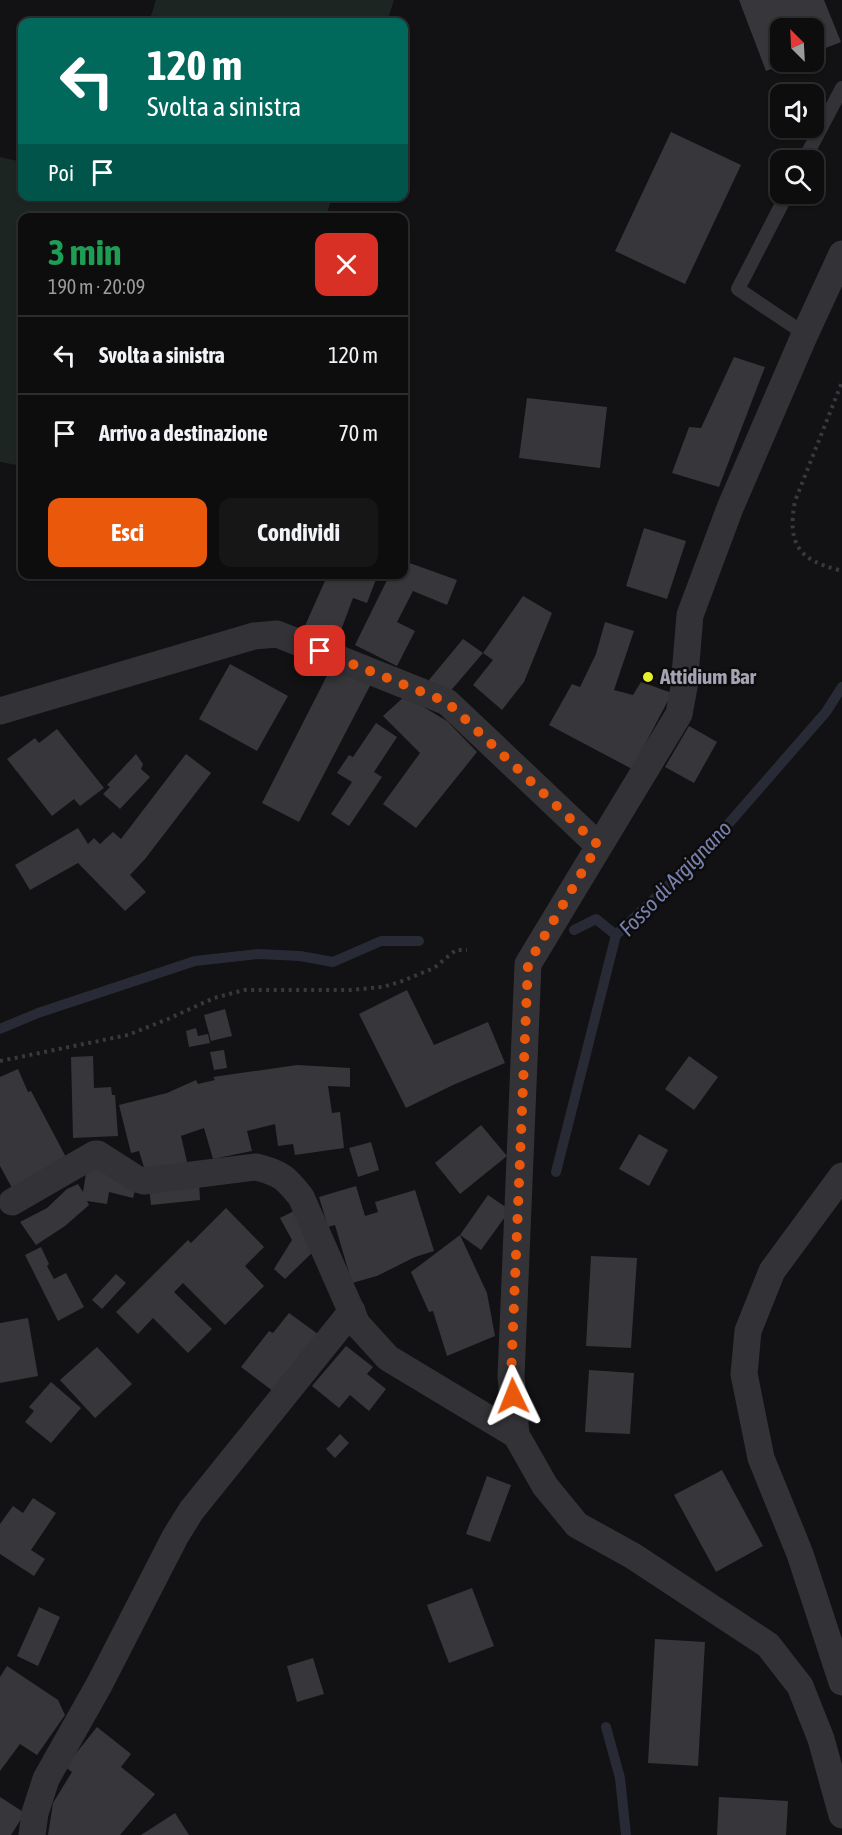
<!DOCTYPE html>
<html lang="it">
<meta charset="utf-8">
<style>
:root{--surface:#0e0d0e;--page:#171617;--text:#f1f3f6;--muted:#9b9c9e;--line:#2e2d2e;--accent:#ea580c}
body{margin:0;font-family:"Asap Condensed",sans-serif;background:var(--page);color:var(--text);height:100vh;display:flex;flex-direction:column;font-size:22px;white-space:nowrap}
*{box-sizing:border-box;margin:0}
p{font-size:20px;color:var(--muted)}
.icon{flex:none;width:33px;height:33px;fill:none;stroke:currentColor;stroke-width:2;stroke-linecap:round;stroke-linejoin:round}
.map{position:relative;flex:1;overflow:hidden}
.side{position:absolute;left:18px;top:213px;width:390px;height:366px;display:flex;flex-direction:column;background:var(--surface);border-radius:12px;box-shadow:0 2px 4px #0004,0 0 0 2px var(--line)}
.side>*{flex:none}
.top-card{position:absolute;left:18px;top:18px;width:390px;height:183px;border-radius:12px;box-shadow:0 2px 4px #0004,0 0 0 2px var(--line);background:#00695c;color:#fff;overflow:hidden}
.needle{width:39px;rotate:336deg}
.buttons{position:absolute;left:770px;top:18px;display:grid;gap:12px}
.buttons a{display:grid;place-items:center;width:54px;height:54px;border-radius:12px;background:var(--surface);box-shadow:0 2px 4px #0004,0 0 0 2px var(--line);font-size:30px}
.pin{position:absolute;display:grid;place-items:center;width:51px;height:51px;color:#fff;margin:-26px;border-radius:12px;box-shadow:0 3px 9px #0006}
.me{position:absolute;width:66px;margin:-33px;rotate:358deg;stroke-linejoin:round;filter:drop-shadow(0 0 4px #0008)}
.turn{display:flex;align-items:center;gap:21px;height:126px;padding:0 30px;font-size:27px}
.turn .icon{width:78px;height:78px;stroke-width:2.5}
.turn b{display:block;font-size:42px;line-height:51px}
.then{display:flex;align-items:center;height:57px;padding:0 30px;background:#0003;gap:12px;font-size:22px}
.round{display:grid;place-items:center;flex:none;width:63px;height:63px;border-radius:12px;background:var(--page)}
.summary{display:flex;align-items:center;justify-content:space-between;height:102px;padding:0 30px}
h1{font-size:36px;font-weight:700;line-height:45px;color:#1e9e55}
.primary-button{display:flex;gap:12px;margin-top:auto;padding:12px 30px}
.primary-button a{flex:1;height:69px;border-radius:12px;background:var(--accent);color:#fff;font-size:24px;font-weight:700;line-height:69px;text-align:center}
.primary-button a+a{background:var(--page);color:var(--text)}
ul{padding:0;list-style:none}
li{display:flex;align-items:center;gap:18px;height:78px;padding:0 30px;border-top:2px solid var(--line)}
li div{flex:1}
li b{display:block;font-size:22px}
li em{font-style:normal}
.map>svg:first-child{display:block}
</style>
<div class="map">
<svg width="842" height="1835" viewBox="0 0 842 1835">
<rect width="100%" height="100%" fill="#121113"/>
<!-- green -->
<g fill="#1d2522">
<polygon points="156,0 394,0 387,22 149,22"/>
<polygon points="0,157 22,162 22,196 332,197 326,217 22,218 22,466 0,462"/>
</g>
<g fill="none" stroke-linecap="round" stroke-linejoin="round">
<!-- stream -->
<g stroke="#282a36" stroke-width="10">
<polyline points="574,930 596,919 616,935"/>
<polyline points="0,1029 38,1013 195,961 258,954 300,956 333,962 381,941 419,941"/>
<polyline points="556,1172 616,935 703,853 826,712 842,687"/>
<polyline points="606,1727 620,1778 626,1835"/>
</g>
</g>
<!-- building -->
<g fill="#37363b">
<polygon points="739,0 824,0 841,42 813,53 813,28 780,28 780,62 790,62 766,71"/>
<polygon points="671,132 741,165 685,284 615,251"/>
<polygon points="734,357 765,367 719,487 672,473 689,427 701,428"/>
<polygon points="527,398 607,407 600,468 519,458"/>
<polygon points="644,528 686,541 667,599 626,586"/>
<polygon points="404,561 457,580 447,605 413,591 397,622 415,631 397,666 355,645 390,574 404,574"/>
<polygon points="328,574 378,574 367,603 353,598 337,641 304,628"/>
<polygon points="523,596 552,613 524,682 502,710 473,685 493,660 483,653"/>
<polygon points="605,622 634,631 614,690 633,695 641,682 672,693 632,769 549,725 572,684 580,687 596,654"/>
<polygon points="463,639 483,653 447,695 429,680"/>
<polygon points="334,662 372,682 299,822 262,803"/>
<polygon points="230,664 288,696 257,751 199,719"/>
<polygon points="405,696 447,721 477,752 416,828 383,804 420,753 383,716"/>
<polygon points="376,723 397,737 374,772 382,777 349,826 331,814 352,782 337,773 349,755 353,757"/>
<polygon points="689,726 717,742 694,783 665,767"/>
<polygon points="57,729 104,788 80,806 74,799 52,816 7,759 35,738 39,743"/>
<polygon points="136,754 143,764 141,769 150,777 120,809 103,794 110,787 107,785"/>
<polygon points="186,754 211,773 145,859 130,875 146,892 125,911 78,863 30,890 15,865 78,828 88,844 94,838 100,844 113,832 121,839"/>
<polygon points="407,990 434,1045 488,1022 505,1063 453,1085 406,1108 359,1014"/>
<polygon points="225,1009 232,1036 211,1041 204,1015"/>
<polygon points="196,1028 198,1036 208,1034 210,1043 189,1047 186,1031"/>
<polygon points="224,1050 227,1068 214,1070 210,1052"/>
<polygon points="93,1056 94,1088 111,1087 112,1095 115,1095 118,1136 73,1138 71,1057"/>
<polygon points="689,1056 718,1077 694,1110 665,1089"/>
<polygon points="297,1065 350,1068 350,1087 328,1086 332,1113 340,1112 344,1148 295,1155 293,1144 278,1146 275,1124 247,1131 252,1151 213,1159 204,1128 181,1136 188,1166 146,1174 139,1151 131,1153 119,1105 167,1093 196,1080 198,1084 215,1080 213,1077"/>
<polygon points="18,1069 28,1092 31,1091 67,1159 12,1188 0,1166 0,1077"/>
<polygon points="481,1125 507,1156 460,1194 435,1163"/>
<polygon points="639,1134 668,1150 649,1186 619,1169"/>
<polygon points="371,1142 379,1170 358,1177 349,1148"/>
<polygon points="87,1167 113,1171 137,1183 133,1198 109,1192 107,1204 87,1201 89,1205 65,1226 36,1245 20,1222 47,1208 67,1189 78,1184 83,1192"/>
<polygon points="199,1182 200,1200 151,1205 149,1188"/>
<polygon points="356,1186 365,1216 378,1212 375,1202 415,1190 434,1251 415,1257 377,1276 352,1283 335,1225 328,1227 319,1197"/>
<polygon points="488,1195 510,1210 481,1250 460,1235"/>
<polygon points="226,1208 264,1247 245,1266 264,1286 225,1325 183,1283 174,1292 212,1329 188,1353 153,1318 138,1334 116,1312 188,1240 191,1243"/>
<polygon points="296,1210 316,1249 285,1279 274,1269 292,1240 280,1218"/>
<polygon points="460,1235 487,1293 495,1336 447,1356 433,1311 429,1312 411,1272"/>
<polygon points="41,1247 49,1264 47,1266 54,1279 66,1273 84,1307 58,1321 25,1255"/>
<polygon points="591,1256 637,1258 631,1348 586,1346"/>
<polygon points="116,1274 126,1283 102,1309 92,1300"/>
<polygon points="289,1313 322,1337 278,1395 241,1367 269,1331 273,1333"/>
<polygon points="28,1318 38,1376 0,1383 0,1323"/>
<polygon points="346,1346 373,1367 367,1374 386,1389 369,1411 350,1395 339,1408 312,1386"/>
<polygon points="97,1347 132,1384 95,1418 60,1380"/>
<polygon points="589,1370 634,1373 630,1434 585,1432"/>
<polygon points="51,1382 81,1408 51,1443 25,1422 34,1411 29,1407"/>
<polygon points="340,1434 349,1443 335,1458 326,1449"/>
<polygon points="722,1470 763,1546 716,1572 674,1495"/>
<polygon points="487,1476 511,1485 490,1542 466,1534"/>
<polygon points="33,1498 56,1513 31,1550 45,1559 34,1576 0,1554 0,1524 13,1506 23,1513"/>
<polygon points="472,1588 494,1646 449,1663 427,1605"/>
<polygon points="39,1607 60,1617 38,1666 17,1656"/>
<polygon points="655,1639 705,1642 698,1766 648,1763"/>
<polygon points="313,1658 324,1694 297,1702 287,1666"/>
<polygon points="7,1666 58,1700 65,1715 37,1755 20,1744 0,1771 0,1677"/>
<polygon points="97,1727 131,1754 121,1767 155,1794 120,1835 48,1835 53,1803 72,1772 65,1767"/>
<polygon points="0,1797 25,1813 11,1835 0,1835"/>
<polygon points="719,1797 788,1801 786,1835 717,1835"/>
<polygon points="175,1813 189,1835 141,1835"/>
</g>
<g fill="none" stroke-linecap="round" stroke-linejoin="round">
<!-- path -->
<g stroke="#39383e" stroke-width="4" stroke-dasharray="3 4.5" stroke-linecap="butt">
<path d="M839,570C798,560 787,543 795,501L842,382"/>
<polyline points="0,1061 128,1035 168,1019 214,998 244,990 352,990 382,987 400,982 434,968 456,950 467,950"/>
</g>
<!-- lane -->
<g stroke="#333237" stroke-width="14">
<polyline points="804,160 842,88"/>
<polyline points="787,194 738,289 805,334"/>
</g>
<!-- street -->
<g stroke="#333237" stroke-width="27">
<polyline points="842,254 805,334 730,508 690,615 684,687 679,714 528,964 511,1377 516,1435 545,1486 577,1525 633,1556 768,1645 800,1686 821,1739 842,1815"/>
<polyline points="0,711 254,636 277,634 447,702 598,845"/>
<polyline points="842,1176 772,1271 748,1331 744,1374 761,1458 800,1554 842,1682"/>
<path d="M12,1202L95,1154H98L137,1179L144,1181L256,1167C281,1173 286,1178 301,1197L357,1324L388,1358L516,1435"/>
<polyline points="32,1835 35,1813 46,1779 99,1685 175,1537 191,1511 352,1311"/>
</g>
</g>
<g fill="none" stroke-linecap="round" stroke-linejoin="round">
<!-- route -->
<polyline stroke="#ea580c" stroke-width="10" stroke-dasharray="0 18" points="320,651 447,702 598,845 528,964 511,1377 513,1396"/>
</g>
<!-- markers -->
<circle fill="#e4f02b" stroke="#0d0c0d" stroke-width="2" cx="648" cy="677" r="6"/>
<g text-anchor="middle" stroke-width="5" stroke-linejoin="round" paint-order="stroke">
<!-- poi labels -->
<g font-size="21" font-weight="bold" fill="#a4a2b3" stroke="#0d0c0d" text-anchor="start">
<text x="660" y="684">Attidium Bar</text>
</g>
<!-- water labels -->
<g font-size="22" font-style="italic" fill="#7980af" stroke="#0d0c0d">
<text transform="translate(675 878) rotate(-46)" y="8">Fosso di Argignano</text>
</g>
</g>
</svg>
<div class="buttons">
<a><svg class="needle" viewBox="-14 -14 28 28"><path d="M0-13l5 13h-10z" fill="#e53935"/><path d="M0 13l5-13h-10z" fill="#9b9c9e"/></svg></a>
<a><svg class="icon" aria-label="sound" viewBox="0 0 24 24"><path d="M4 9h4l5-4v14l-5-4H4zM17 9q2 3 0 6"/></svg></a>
<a><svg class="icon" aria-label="search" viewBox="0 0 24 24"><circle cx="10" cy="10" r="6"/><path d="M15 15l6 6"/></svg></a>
</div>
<div class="pin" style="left:320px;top:651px;background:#d93025"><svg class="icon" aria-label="arrive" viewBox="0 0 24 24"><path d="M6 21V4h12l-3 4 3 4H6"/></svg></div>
<svg class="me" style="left:513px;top:1396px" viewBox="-20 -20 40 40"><path d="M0-17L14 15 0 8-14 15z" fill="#ea580c" stroke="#fff" stroke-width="4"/></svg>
<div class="top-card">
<div class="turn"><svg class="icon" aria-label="left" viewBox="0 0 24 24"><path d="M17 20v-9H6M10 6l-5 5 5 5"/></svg><div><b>120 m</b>Svolta a sinistra</div></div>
<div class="then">Poi<svg class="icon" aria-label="arrive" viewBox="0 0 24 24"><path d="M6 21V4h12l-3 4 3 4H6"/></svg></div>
</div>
<section class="side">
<div class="summary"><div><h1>3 min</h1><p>190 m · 20:09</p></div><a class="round" style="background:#d93025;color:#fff"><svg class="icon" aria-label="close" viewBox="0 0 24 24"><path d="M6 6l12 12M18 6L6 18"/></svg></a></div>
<ul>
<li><svg class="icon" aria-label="left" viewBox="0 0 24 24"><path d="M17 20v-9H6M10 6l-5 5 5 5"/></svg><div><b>Svolta a sinistra</b></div><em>120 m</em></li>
<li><svg class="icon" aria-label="arrive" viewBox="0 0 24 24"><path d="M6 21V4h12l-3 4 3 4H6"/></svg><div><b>Arrivo a destinazione</b></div><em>70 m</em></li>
</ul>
<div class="primary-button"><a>Esci</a><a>Condividi</a></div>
</section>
</div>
